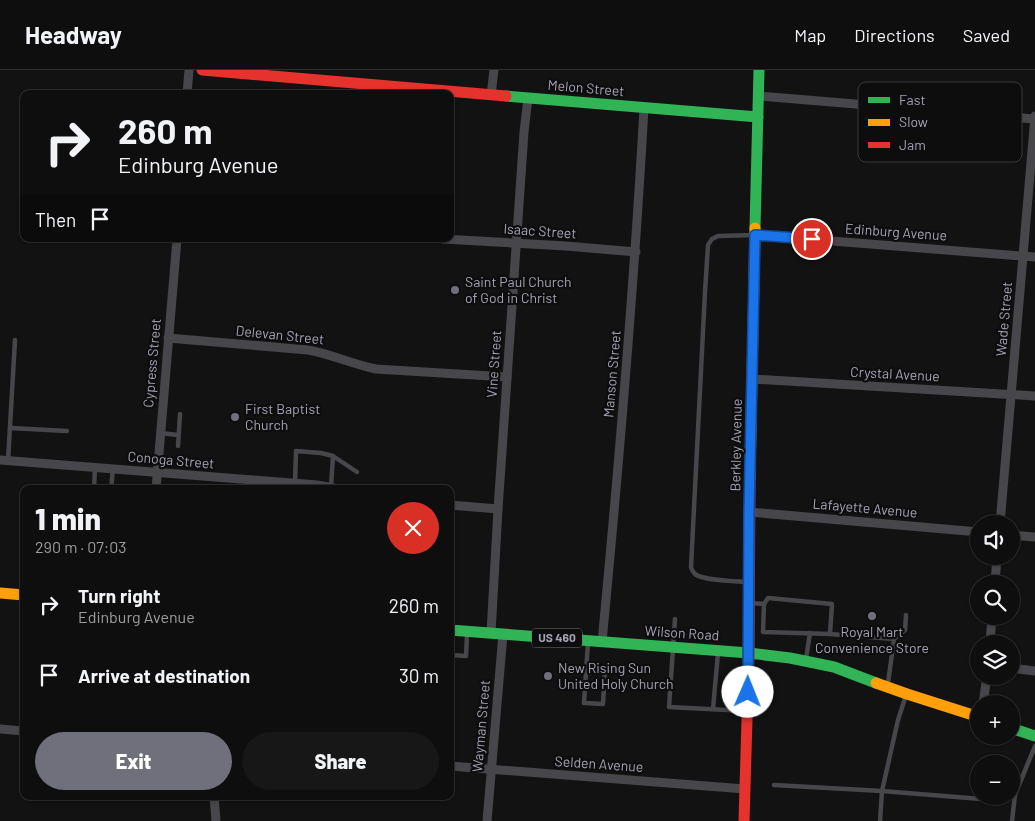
<!DOCTYPE html>
<meta charset="utf-8">
<style>
:root{--surface:#0e0e0e;--page:#171717;--text:#f1f3f6;--muted:#9b9c9e;--line:#2e2e2e;--accent:#70707c}
body{margin:0;font-family:Barlow,sans-serif;background:var(--page);color:var(--text);height:100vh;display:flex;flex-direction:column;font-size:19px;white-space:nowrap}
*{box-sizing:border-box;margin:0}
p{font-size:16px;color:var(--muted)}
.icon{flex:none;width:28px;height:28px;fill:none;stroke:currentColor;stroke-width:2;stroke-linecap:round;stroke-linejoin:round}
.map{position:relative;flex:1;overflow:hidden}
.details{position:absolute;left:20px;top:415px;width:434px;height:315px;display:flex;flex-direction:column;background:var(--surface);border-radius:10px;box-shadow:0 1px 4px #0004,0 0 0 1px var(--line)}
.details>*{flex:none}
.hud{position:absolute;left:20px;top:20px;width:434px;height:152px;border-radius:10px;box-shadow:0 1px 4px #0004,0 0 0 1px var(--line);background:#0e0e0e;color:var(--text);overflow:hidden}
.buttons{position:absolute;left:970px;top:445px;display:grid;gap:10px}
.buttons a{display:grid;place-items:center;width:50px;height:50px;border-radius:50%;background:var(--surface);box-shadow:0 1px 4px #0004,0 0 0 1px var(--line);font-size:25px}
.pin{position:absolute;display:grid;place-items:center;width:42px;height:42px;color:#fff;margin:-21px;border:2px solid #fff;border-radius:50%;box-shadow:0 1px 5px #0007}
.me{position:absolute;width:55px;margin:-28px;rotate:1deg;stroke-linejoin:round;filter:drop-shadow(0 0 4px #0008)}
.turn{display:flex;align-items:center;gap:18px;height:105px;padding:0 15px;font-size:22px}
.turn .icon{width:65px;height:65px;stroke-width:2.5}
.turn b{display:block;font-size:35px;line-height:42px}
.then{display:flex;align-items:center;height:48px;padding:0 15px;background:#0003;gap:10px;font-size:19px}
.round{display:grid;place-items:center;flex:none;width:52px;height:52px;border-radius:26px;background:var(--page)}
.summary{display:flex;align-items:center;justify-content:space-between;height:85px;padding:0 15px}
h1{font-size:30px;font-weight:800;line-height:38px}
.action{display:flex;gap:10px;margin-top:auto;padding:10px 15px}
.action a{flex:1;height:58px;border-radius:30px;background:var(--accent);color:#fff;font-size:20px;font-weight:800;line-height:58px;text-align:center}
.action a+a{background:var(--page);color:var(--text)}
ul{padding:0;list-style:none}
li{display:flex;align-items:center;gap:15px;height:70px;padding:0 15px}
li div{flex:1}
li b{display:block;font-size:19px}
li em{font-style:normal}
header{display:flex;align-items:center;gap:30px;box-sizing:border-box;height:70px;padding:0 25px;background:var(--surface);border-bottom:1px solid var(--line)}
header strong{font-size:24px}
nav{display:flex;gap:28px;margin-inline-start:auto;font-size:18px}
.map>svg:first-child{display:block}
</style>
<header>
<strong>Headway</strong>
<nav><a>Map</a><a>Directions</a><a>Saved</a></nav>
</header>
<div class="map">
<svg width="1035" height="751" viewBox="0 0 1035 751">
<rect width="100%" height="100%" fill="#121213"/>
<g fill="none" stroke-linecap="round" stroke-linejoin="round">
<!-- lane -->
<g stroke="#47474b" stroke-width="4.5">
<polyline points="10,358 67,361"/>
<polyline points="160,363 178,365"/>
<polyline points="178,376 180,344"/>
<polyline points="8,391 15,270"/>
<polyline points="295,413 296,381 321,383 333,386 357,402"/>
<polyline points="331,417 333,386"/>
<polyline points="94,419 95,397"/>
<polyline points="111,419 113,399"/>
<path d="M748,512C736,511 703,511 695,504C692,501 692,500 691,497L705,222L708,175L712,169L718,166L755,165"/>
<polyline points="750,533 764,534 763,562 830,564 894,569 888,613"/>
<polyline points="764,534 768,528 832,534 830,564"/>
<polyline points="675,549 669,637 746,641"/>
<polyline points="894,569 905,560 906,545"/>
<polyline points="450,585 466,586 467,565"/>
<polyline points="806,589 810,563"/>
<polyline points="587,597 605,598 603,634 584,633 588,572"/>
<polyline points="713,639 718,583"/>
<polyline points="774,715 882,721 981,729"/>
<polyline points="880,751 882,721 898,650 906,625"/>
<polyline points="1012,751 1015,725 1035,676"/>
</g>
<!-- street -->
<g stroke="#47474b" stroke-width="9">
<polyline points="187,24 189,0"/>
<polyline points="491,25 494,0"/>
<polyline points="758,26 1035,49"/>
<polyline points="755,165 1035,187"/>
<polyline points="443,169 566,176 636,182"/>
<path d="M168,268L308,280C331,284 352,294 376,299L507,307"/>
<polyline points="752,309 1035,326"/>
<polyline points="0,390 317,415 339,419"/>
<polyline points="156,419 177,169"/>
<polyline points="450,435 498,439"/>
<polyline points="749,442 979,462"/>
<polyline points="1000,454 1035,46"/>
<polyline points="1011,465 1035,467"/>
<polyline points="995,514 997,486"/>
<polyline points="491,563 498,439 524,62 528,28"/>
<path d="M602,572C619,394 634,216 644,38"/>
<polyline points="990,574 992,546"/>
<polyline points="1011,598 1035,601"/>
<polyline points="983,634 987,606"/>
<polyline points="0,659 24,661"/>
<polyline points="450,696 745,719"/>
<polyline points="214,726 216,751"/>
<polyline points="487,751 503,564"/>
</g>
<!-- fast -->
<g stroke="#30b455" stroke-width="11">
<polyline points="506,26 758,47"/>
<polyline points="755,158 759,0"/>
<polyline points="450,560 749,583 790,588 834,597 876,613"/>
<polyline points="1011,658 1035,666"/>
</g>
<!-- slow -->
<g stroke="#ff9f0a" stroke-width="11">
<polyline points="750,408 755,158"/>
<polyline points="0,523 24,525"/>
<polyline points="876,613 907,624 979,647"/>
</g>
<!-- jam -->
<g stroke="#e5322d" stroke-width="11">
<polyline points="202,0 506,26"/>
<polyline points="744,751 749,583 750,408"/>
</g>
</g>
<g fill="none" stroke-linecap="round" stroke-linejoin="round">
<defs>
<polyline id="route" points="748,622 749,442 755,165 812,169"/>
</defs>
<!-- route casing -->
<use href="#route" stroke="#114b97" stroke-width="12"/>
<!-- route -->
<use href="#route" stroke="#1a73e8" stroke-width="9"/>
</g>
<!-- markers -->
<g fill="#70707c" stroke="#0d0d0e" stroke-width="2">
<circle cx="455" cy="220" r="5"/>
<circle cx="235" cy="347" r="5"/>
<circle cx="872" cy="546" r="5"/>
<circle cx="548" cy="606" r="5"/>
</g>
<g text-anchor="middle" stroke-width="4.5" stroke-linejoin="round" paint-order="stroke">
<!-- shield labels -->
<rect fill="#0d0d0e" stroke="#767682" stroke-width="1" x="532" y="558.5" width="50" height="19" rx="4"/>
<g font-size="12" font-weight="bold" fill="#a3a3b4">
<text x="557" y="572">US 460</text>
</g>
<!-- street labels -->
<g font-size="14" fill="#a3a3b4" stroke="#0d0d0e">
<text transform="translate(586 18) rotate(5)" y="5">Melon Street</text>
<text transform="translate(540 161) rotate(4)" y="5">Isaac Street</text>
<text transform="translate(896 162) rotate(4)" y="5">Edinburg Avenue</text>
<text transform="translate(1004 249) rotate(-85)" y="5">Wade Street</text>
<text transform="translate(280 265) rotate(6)" y="5">Delevan Street</text>
<text transform="translate(152 293) rotate(-85)" y="5">Cypress Street</text>
<text transform="translate(494 294) rotate(-86)" y="5">Vine Street</text>
<text transform="translate(612 304) rotate(-85)" y="5">Manson Street</text>
<text transform="translate(895 304) rotate(3)" y="5">Crystal Avenue</text>
<text transform="translate(736 375) rotate(-89)" y="5">Berkley Avenue</text>
<text transform="translate(171 390) rotate(5)" y="5">Conoga Street</text>
<text transform="translate(865 438) rotate(5)" y="5">Lafayette Avenue</text>
<text transform="translate(682 563) rotate(4)" y="5">Wilson Road</text>
<text transform="translate(481 656) rotate(-85)" y="5">Wayman Street</text>
<text transform="translate(599 694) rotate(4)" y="5">Selden Avenue</text>
</g>
<!-- poi labels -->
<g font-size="14" fill="#a3a3b4" stroke="#0d0d0e" text-anchor="start">
<text x="465" y="217">Saint Paul Church<tspan x="465" dy="16">of God in Christ</tspan></text>
<text x="245" y="344">First Baptist<tspan x="245" dy="16">Church</tspan></text>
<text x="872" y="567" text-anchor="middle">Royal Mart<tspan x="872" dy="16">Convenience Store</tspan></text>
<text x="558" y="603">New Rising Sun<tspan x="558" dy="16">United Holy Church</tspan></text>
</g>
</g>
<!-- legend -->
<rect x="858" y="12" width="164" height="80" rx="8" fill="#0d0d0e" stroke="#3a3a40" stroke-width="1"/>
<rect x="868" y="27" width="22" height="6" fill="#30b455"/>
<rect x="868" y="49" width="22" height="7" fill="#ff9f0a"/>
<rect x="868" y="72" width="22" height="6" fill="#e5322d"/>
<g font-size="14" fill="#a3a3b4">
<text x="899" y="35">Fast</text>
<text x="899" y="57">Slow</text>
<text x="899" y="80">Jam</text>
</g>
</svg>
<div class="buttons">
<a><svg class="icon" aria-label="sound" viewBox="0 0 24 24"><path d="M4 9h4l5-4v14l-5-4H4zM17 9q2 3 0 6"/></svg></a>
<a><svg class="icon" aria-label="search" viewBox="0 0 24 24"><circle cx="10" cy="10" r="6"/><path d="M15 15l6 6"/></svg></a>
<a><svg class="icon" aria-label="layers" viewBox="0 0 24 24"><path d="M12 4l9 5-9 5-9-5zM3 14l9 5 9-5"/></svg></a>
<a>+</a>
<a>−</a>
</div>
<div class="pin" style="left:812px;top:169px;background:#d93025"><svg class="icon" aria-label="arrive" viewBox="0 0 24 24"><path d="M6 21V4h12l-3 4 3 4H6"/></svg></div>
<svg class="me" style="left:748px;top:622px" viewBox="-20 -20 40 40"><circle r="19" fill="#fff"/><path d="M0-13L10 11 0 6-10 11z" fill="#1a73e8"/></svg>
<div class="hud">
<div class="turn"><svg class="icon" aria-label="right" viewBox="0 0 24 24"><path d="M7 20v-9h11M14 6l5 5-5 5"/></svg><div><b>260 m</b>Edinburg Avenue</div></div>
<div class="then">Then<svg class="icon" aria-label="arrive" viewBox="0 0 24 24"><path d="M6 21V4h12l-3 4 3 4H6"/></svg></div>
</div>
<section class="details">
<div class="summary"><div><h1>1 min</h1><p>290 m · 07:03</p></div><a class="round" style="background:#d93025;color:#fff"><svg class="icon" aria-label="close" viewBox="0 0 24 24"><path d="M6 6l12 12M18 6L6 18"/></svg></a></div>
<ul>
<li><svg class="icon" aria-label="right" viewBox="0 0 24 24"><path d="M7 20v-9h11M14 6l5 5-5 5"/></svg><div><b>Turn right</b><p>Edinburg Avenue</p></div><em>260 m</em></li>
<li><svg class="icon" aria-label="arrive" viewBox="0 0 24 24"><path d="M6 21V4h12l-3 4 3 4H6"/></svg><div><b>Arrive at destination</b></div><em>30 m</em></li>
</ul>
<div class="action"><a>Exit</a><a>Share</a></div>
</section>
</div>
